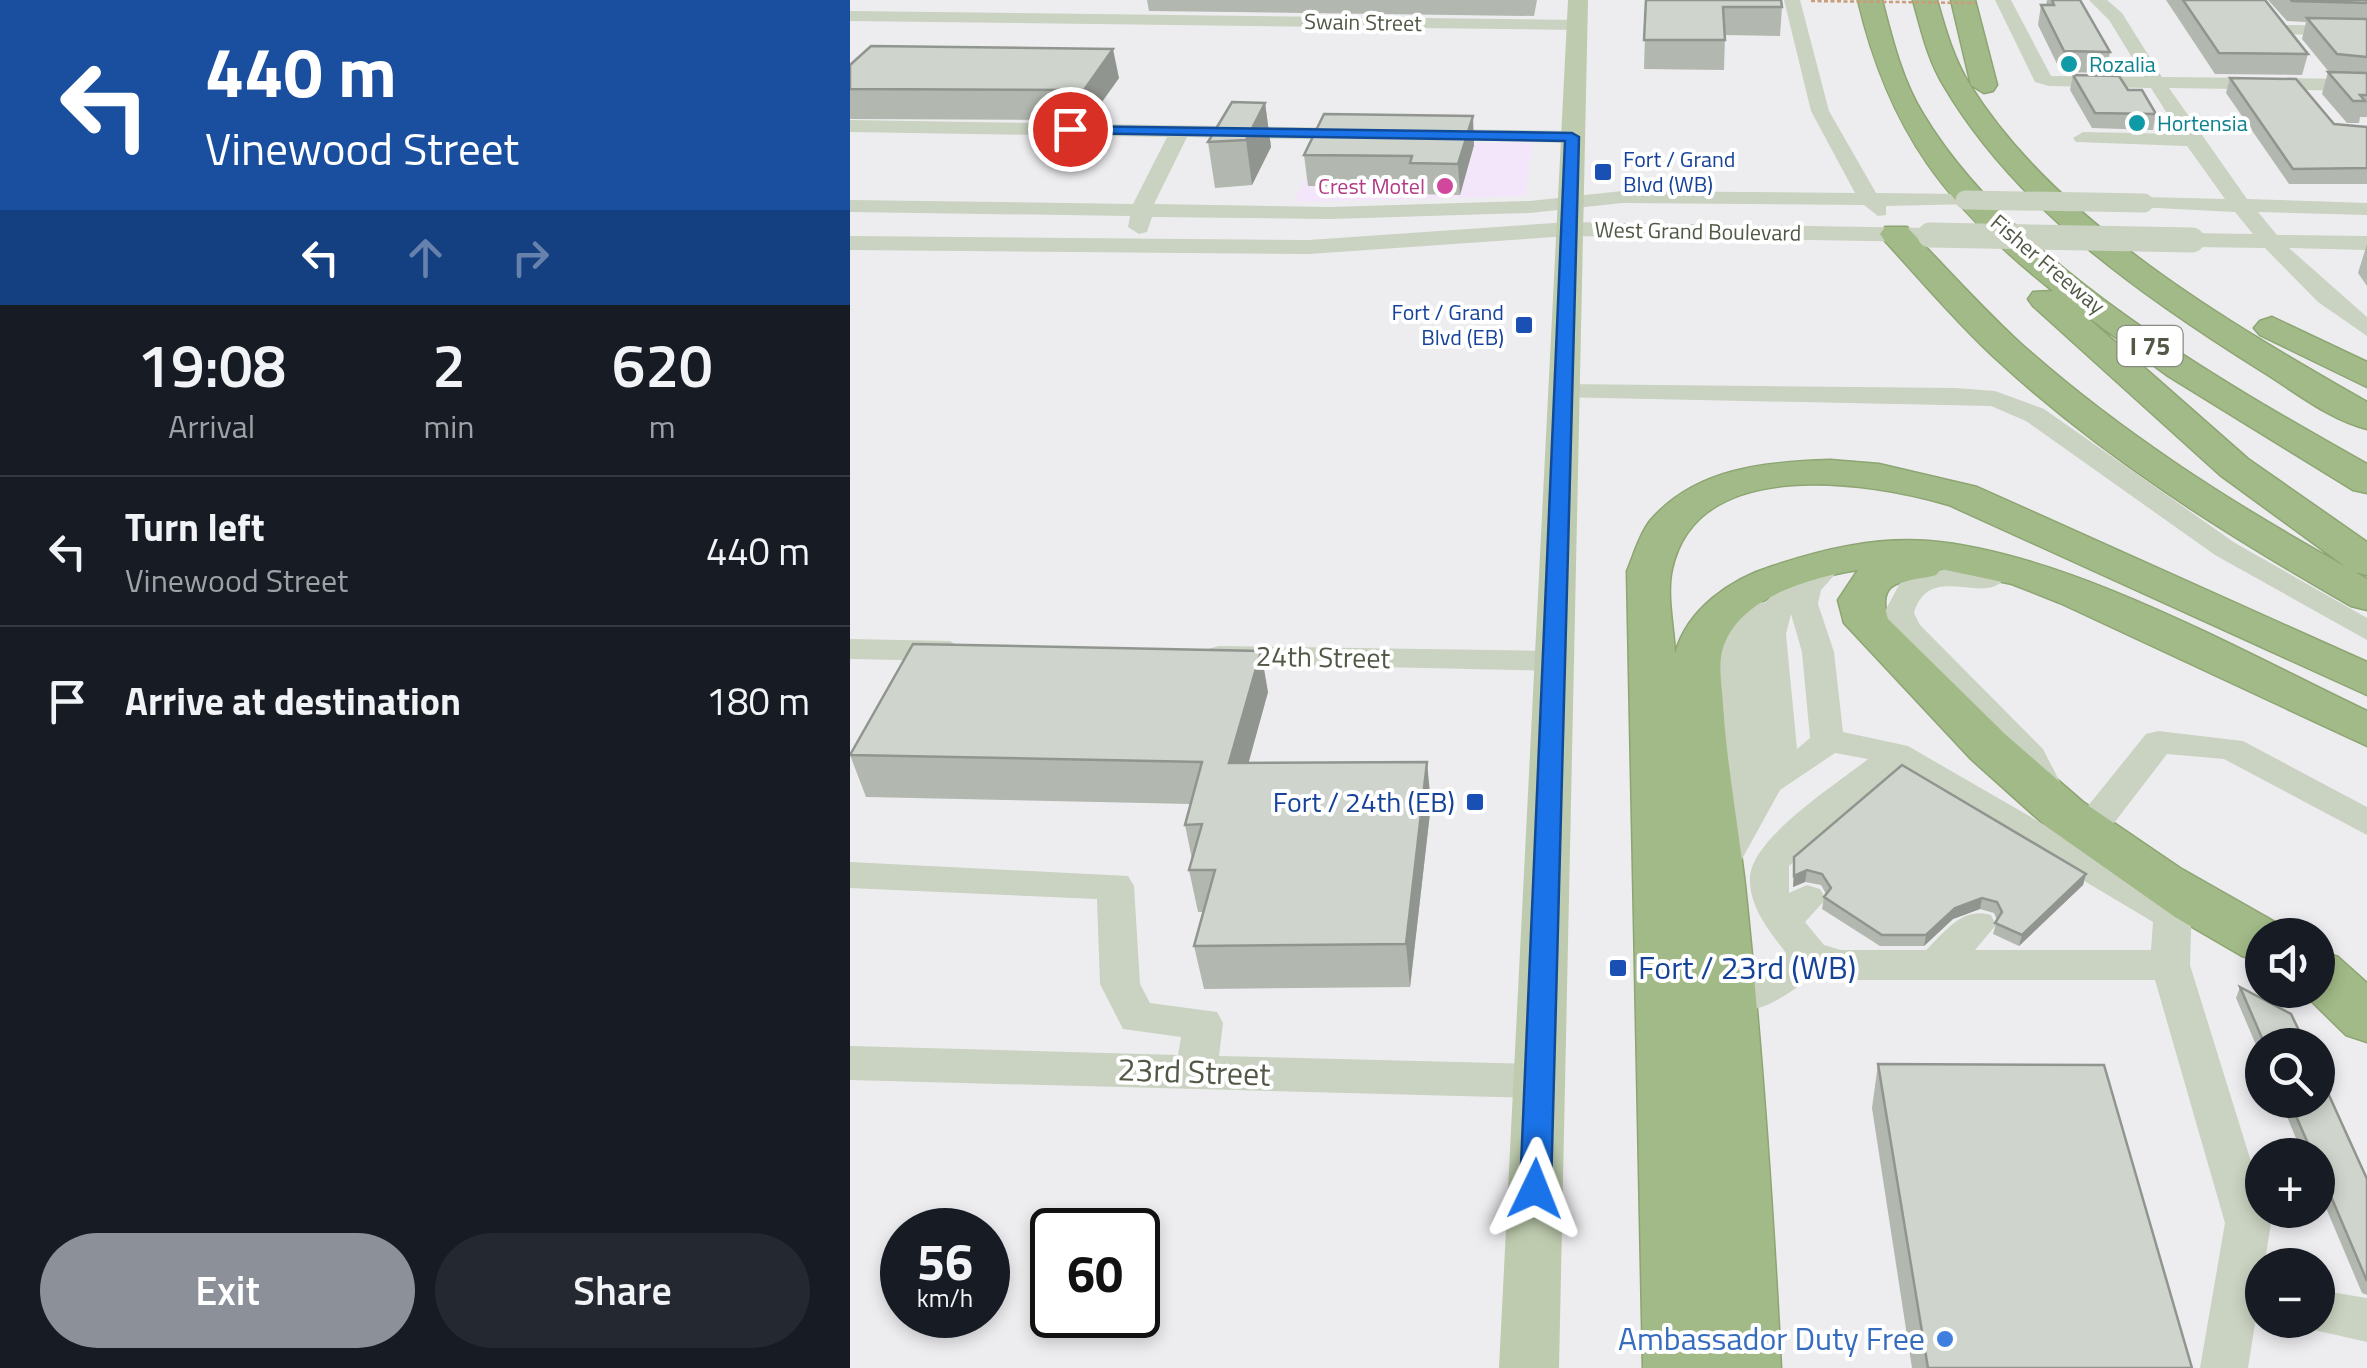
<!DOCTYPE html>
<meta charset="utf-8">
<style>
:root{--surface:#171b24;--page:#242831;--text:#f1f3f6;--muted:#9ea1a6;--line:#363941;--accent:#8c9099}
body{margin:0;font-family:"Titillium Web",sans-serif;background:var(--page);color:var(--text);height:100vh;display:flex;flex-direction:column;font-size:38px;white-space:nowrap}
*{box-sizing:border-box;margin:0}
p{font-size:32px;color:var(--muted)}
.icon{flex:none;width:55px;height:55px;fill:none;stroke:currentColor;stroke-width:2;stroke-linecap:round;stroke-linejoin:round}
.map{position:relative;flex:1;overflow:hidden}
.side{display:flex;flex-direction:column;background:var(--surface);width:850px}
.side>*{flex:none}
.hud{background:#1a4fa0;color:#fff;overflow:hidden}
.controls{position:absolute;left:1395px;top:918px;display:grid;gap:20px}
.controls a{display:grid;place-items:center;width:90px;height:90px;border-radius:50%;background:var(--surface);box-shadow:0 5px 15px #0003;font-size:50px}
.speed{position:absolute;left:30px;top:1208px;display:flex;gap:20px;font-size:50px;font-weight:700;text-align:center}
.speed>*{display:grid;place-content:center;width:130px;height:130px;border-radius:50%;background:var(--surface);box-shadow:0 5px 15px #0003;line-height:1}
.speed small{font-size:25px;font-weight:400}
.speed .limit{border:5px solid #111;border-radius:15px;background:#fff;color:#111}
.pin{position:absolute;display:grid;place-items:center;width:85px;height:85px;color:#fff;margin:-42px;border:5px solid #fff;border-radius:50%;box-shadow:0 2px 10px #0007}
.me{position:absolute;width:110px;margin:-55px;rotate:2deg;stroke-linejoin:round;filter:drop-shadow(0 0 8px #0008)}
.turn{display:flex;align-items:center;gap:35px;height:210px;padding:0 40px;font-size:45px}
.turn .icon{width:130px;height:130px;stroke-width:2.5}
.turn b{display:block;font-size:70px;line-height:85px}
.lanes{display:flex;align-items:center;height:95px;padding:0 40px;background:#0003;justify-content:center;gap:50px;direction:ltr}
.lanes .off{opacity:.35}
.eta{display:flex;justify-content:space-evenly;align-items:center;height:170px;text-align:center}
.eta b{font-size:60px;font-weight:600;line-height:70px}
.action{display:flex;gap:20px;margin-top:auto;padding:20px 40px}
.action a{flex:1;height:115px;border-radius:60px;background:var(--accent);color:#fff;font-size:40px;font-weight:600;line-height:115px;text-align:center}
.action a+a{background:var(--page);color:var(--text)}
ul{padding:0;list-style:none}
li{display:flex;align-items:center;gap:30px;height:150px;padding:0 40px;border-top:2px solid var(--line)}
li div{flex:1}
li b{display:block;font-size:38px}
li em{font-style:normal}
main{display:flex;flex:1;min-height:0}
.map>svg:first-child{display:block}
</style>
<main>
<section class="side">
<div class="hud">
<div class="turn"><svg class="icon" aria-label="left" viewBox="0 0 24 24"><path d="M17 20v-9H6M10 6l-5 5 5 5"/></svg><div><b>440 m</b>Vinewood Street</div></div>
<div class="lanes"><svg class="icon" aria-label="left" viewBox="0 0 24 24"><path d="M17 20v-9H6M10 6l-5 5 5 5"/></svg><svg class="icon off" aria-label="ahead" viewBox="0 0 24 24"><path d="M12 20V5M6 11l6-6 6 6"/></svg><svg class="icon off" aria-label="right" viewBox="0 0 24 24"><path d="M7 20v-9h11M14 6l5 5-5 5"/></svg></div>
</div>
<div class="eta">
<div><b>19:08</b><p>Arrival</p></div>
<div><b>2</b><p>min</p></div>
<div><b>620</b><p>m</p></div>
</div>
<ul>
<li><svg class="icon" aria-label="left" viewBox="0 0 24 24"><path d="M17 20v-9H6M10 6l-5 5 5 5"/></svg><div><b>Turn left</b><p>Vinewood Street</p></div><em>440 m</em></li>
<li><svg class="icon" aria-label="arrive" viewBox="0 0 24 24"><path d="M6 21V4h12l-3 4 3 4H6"/></svg><div><b>Arrive at destination</b></div><em>180 m</em></li>
</ul>
<div class="action"><a>Exit</a><a>Share</a></div>
</section>
<div class="map">
<svg width="1517" height="1368" viewBox="0 0 1517 1368">
<rect width="100%" height="100%" fill="#ededf0"/>
<!-- commercial -->
<polygon fill="#f4e6fa" points="473,140 682,143 675,196 444,202"/>
<g fill="none" stroke-linecap="round" stroke-linejoin="round">
<defs>
<g id="highway">
<path d="M1008,0H1032C1042,39 1052,80 1073,114C1163,264 1368,380 1517,464V493L1503,490L1318,376L1231,312L1398,459L1517,542V575L1505,572L1517,579V610L1501,606C1375,534 1252,457 1145,358C1105,321 1071,280 1035,241L1030,234L1035,227H1057C1094,266 1130,306 1169,342C1268,431 1381,503 1496,567L1370,475L1183,306L1178,299L1183,292L1203,291C1097,207 1039,132 1008,0Z"/>
<path d="M1063,0H1087C1095,29 1104,60 1120,85C1205,222 1380,324 1517,402V429C1479,420 1443,390 1410,370C1292,296 1166,208 1094,86C1078,60 1071,29 1063,0Z"/>
<polygon points="1101,0 1125,0 1147,85 1143,91 1134,93 1121,85"/>
<polygon points="1422,317 1517,362 1517,387 1410,335 1404,328 1410,321"/>
<path d="M980,460L1029,464L1127,487L1517,662V695L1099,505C1017,481 847,455 822,569C816,594 824,628 825,654C837,609 881,579 923,566C974,549 1025,537 1079,541C1218,553 1391,651 1517,711V746L1210,603L1162,584L1091,569L1086,575C1056,583 1025,577 1038,619L1156,735L1233,802L1330,868L1432,926L1437,935H1412V962L1392,956L1325,917L1197,827L1121,759L994,623L988,600L1008,570C963,577 892,596 874,645C867,663 872,685 873,705C877,766 888,824 895,885C912,1046 923,1207 931,1368H793L777,571C784,555 789,535 800,521C845,468 915,462 980,460Z"/>
<polygon points="1468,950 1488,957 1517,983 1517,1042 1496,1035 1450,990 1468,990"/>
</g>
</defs>
<!-- highway casing -->
<use href="#highway" stroke="#8da572" stroke-width="3"/>
<!-- minor -->
<g fill="#cad2c1" fill-rule="evenodd">
<polygon points="934,0 950,0 979,111 1026,193 1115,194 1122,196 1122,204 1036,206 1036,215 1028,216 1014,205 772,203 680,213 480,219 302,217 297,232 289,234 278,227 280,216 0,212 0,200 283,204 317,137 0,132 0,120 505,128 515,134 505,140 337,137 304,204 480,207 680,201 772,191 1005,193 961,111"/>
<polygon points="1145,0 1161,0 1201,76 1294,77 1259,20 1239,0 1257,0 1272,13 1312,77 1517,79 1517,91 1319,88 1397,199 1517,203 1517,215 1408,212 1427,235 1517,236 1517,250 1439,248 1517,317 1517,336 1468,302 1415,248 1342,247 1331,240 1342,233 1403,234 1385,212 1287,207 1287,199 1294,197 1375,199 1337,146 1226,142 1223,138 1233,132 1330,134 1301,88 1199,86 1185,82"/>
<polygon points="0,11 727,20 735,25 727,30 0,21"/>
<polygon points="1430,25 1517,26 1517,36 1424,34 1421,30"/>
<polygon points="579,129 722,131 732,137 722,143 572,139 572,131"/>
<polygon points="719,222 1080,228 1091,235 1080,242 719,236 459,254 0,250 0,236 459,240"/>
<polygon points="714,384 1105,388 1145,391 1194,409 1385,543 1517,618 1517,640 1365,555 1176,421 1141,406 705,397 701,392 705,387"/>
<path d="M980,554L995,563L971,590L968,604L984,652L993,732L1058,746L1307,890L1323,880L1336,884L1342,894L1340,965L1412,1197V1210L1421,1223L1398,1368H1350L1375,1223L1305,980H991L966,972C937,997 903,1021 862,1008L856,997L862,986L907,976L936,953C920,932 899,907 900,878C901,838 987,784 1018,759L985,753L930,790L881,879L868,883L855,879L850,870L879,818L868,815L863,806L856,650C867,623 882,592 915,603L938,576ZM941,614L952,652L960,738L947,749L936,634ZM1048,770L1303,922L1301,950H1125L1146,925L1141,915C1112,906 1095,932 1076,950H991L974,945L955,922L976,899L970,889L957,885L939,893V866Z"/>
<path d="M1098,568L1139,570L1154,579C1134,606 1079,561 1064,613L1070,625L1193,749L1214,790L1208,798H1184L1166,762L1046,636L1034,613L1050,583Z"/>
<polygon points="0,639 100,641 116,651 100,661 0,659"/>
<polygon points="369,646 705,651 721,661 705,671 358,663 353,656 358,649"/>
<polygon points="1308,731 1393,741 1517,807 1517,835 1374,759 1317,754 1251,840 1238,844 1225,840 1220,831 1225,822 1296,734"/>
<polygon points="0,862 278,876 284,886 290,984 300,1003 367,1012 373,1023 369,1056 689,1064 704,1069 710,1081 704,1093 689,1098 0,1080 0,1046 328,1055 331,1037 273,1029 250,984 247,899 0,888"/>
<polygon points="1468,1290 1517,1298 1517,1342 1451,1327 1448,1320 1468,1320"/>
</g>
<!-- major -->
<polygon fill="#becbae" fill-rule="evenodd" points="718,0 738,0 709,1368 649,1368"/>
<!-- highway -->
<use href="#highway" fill="#a2ba87" fill-rule="evenodd"/>
<!-- path-bridge -->
<polyline stroke="#c89d77" stroke-width="2.5" stroke-dasharray="4 2.5" stroke-linecap="butt" points="961,1 1125,3"/>
<!-- minor-bridge-far1 -->
<polyline stroke="#cad2c1" stroke-width="19" points="1115,200 1294,203"/>
<!-- minor-bridge -->
<polyline stroke="#cad2c1" stroke-width="25" points="1080,235 1342,240"/>
</g>
<!-- wall -->
<g fill="#b2b7af">
<polygon points="297,0 687,0 684,16 299,11"/>
<polygon points="796,0 932,7 930,36 875,35 874,70 794,69"/>
<polygon points="1197,0 1230,0 1260,52 1256,73 1211,72 1188,25 1191,5 1196,5"/>
<polygon points="1316,0 1415,0 1458,54 1452,75 1365,74"/>
<polygon points="1418,0 1517,0 1517,117 1510,117 1509,123 1497,123 1472,94 1478,72 1479,72 1452,39 1456,22 1437,21"/>
<polygon points="0,65 269,78 239,120 0,119"/>
<polygon points="1223,75 1278,90 1306,114 1303,130 1242,128 1220,90"/>
<polygon points="1380,78 1484,124 1517,127 1517,184 1439,184 1376,93"/>
<polygon points="415,103 421,147 402,185 365,188 358,142"/>
<polygon points="624,145 610,195 562,194 561,187 458,186 454,155"/>
<polygon points="1517,244 1517,286 1508,273"/>
<polygon points="418,692 398,763 581,804 560,987 354,989 344,946 354,912 348,912 339,870 342,859 335,825 341,804 16,797 0,755"/>
<polygon points="944,857 1236,874 1233,885 1169,946 1143,934 1147,920 1144,913 1130,909 1103,919 1074,946 1030,946 972,909 974,897 976,894 971,885 955,882 943,887"/>
<polygon points="1390,987 1456,1045 1412,1045 1412,1059 1386,998"/>
<polygon points="1028,1064 1342,1368 1062,1368 1022,1108"/>
<polygon points="1430,1100 1468,1100 1517,1179 1517,1295 1512,1293 1468,1189 1468,1155 1453,1155"/>
</g>
<!-- shaded-wall -->
<g fill="#91958f">
<polygon points="263,49 269,78 239,120 234,90"/>
<polygon points="415,103 421,147 402,185 396,140"/>
<polygon points="623,116 624,145 610,195 608,164"/>
<polygon points="411,651 418,692 387,805 379,763"/>
<polygon points="577,762 581,804 560,987 556,944"/>
<polygon points="957,870 955,882 943,887 944,876"/>
<polygon points="1236,874 1233,885 1169,946 1172,935"/>
<polygon points="1132,898 1130,909 1103,919 1074,946 1076,935 1105,908"/>
</g>
<!-- building -->
<g fill="#cfd5cc" stroke="#91958f" stroke-width="2.5">
<polygon points="796,0 931,0 932,7 873,7 875,40 794,40"/>
<polygon points="1202,0 1230,0 1260,52 1214,51 1191,5 1204,5"/>
<polygon points="1333,0 1415,0 1458,54 1369,53"/>
<polygon points="1441,0 1517,0 1517,3 1442,1"/>
<polygon points="1457,18 1517,19 1517,57 1487,54"/>
<polygon points="21,46 263,49 234,90 0,89 0,65"/>
<polygon points="1478,72 1517,73 1517,95 1510,95 1515,101 1503,101"/>
<polygon points="1223,75 1269,76 1278,90 1292,90 1306,114 1245,113"/>
<polygon points="1380,78 1446,79 1484,124 1517,127 1517,168 1443,169"/>
<polygon points="382,102 415,103 396,140 358,142"/>
<polygon points="474,114 623,116 608,164 560,163 562,156 454,155"/>
<polygon points="63,644 411,651 379,763 577,762 556,944 344,946 365,870 339,870 352,824 335,825 352,762 0,755"/>
<polygon points="1052,765 1236,874 1172,935 1145,923 1152,912 1147,902 1132,898 1105,908 1076,935 1032,935 974,897 981,888 972,874 957,870 944,876 944,857"/>
<polygon points="1390,987 1441,1014 1456,1045 1415,1045"/>
<polygon points="1028,1064 1254,1065 1342,1368 1078,1368"/>
<polygon points="1468,1071 1517,1179 1517,1281 1468,1166 1468,1155 1463,1155 1439,1100 1468,1100"/>
</g>
<!-- route -->
<polygon fill="#1a73e8" stroke="#114b97" stroke-width="2.5" points="215,126 722,133 729,137 701,1189 696,1198 685,1202 674,1198 670,1189 715,141 220,133"/>
<!-- markers -->
<g fill="#0f9aa8" stroke="#fff" stroke-width="4">
<circle cx="1219" cy="64" r="10"/>
<circle cx="1287" cy="123" r="10"/>
</g>
<g fill="#1a4fb4" stroke="#fff" stroke-width="4">
<rect x="743" y="162" width="20" height="20" rx="5"/>
<rect x="664" y="315" width="20" height="20" rx="5"/>
<rect x="615" y="792" width="20" height="20" rx="5"/>
<rect x="758" y="958" width="20" height="20" rx="5"/>
</g>
<circle fill="#d1479c" stroke="#fff" stroke-width="4" cx="595" cy="186" r="10"/>
<circle fill="#3f7fe0" stroke="#fff" stroke-width="4" cx="1095" cy="1339" r="10"/>
<g text-anchor="middle" stroke-width="8" stroke-linejoin="round" paint-order="stroke">
<!-- far-street labels -->
<g font-size="22" fill="#515946" stroke="#fff">
<text transform="translate(513 22) rotate(1)" y="8">Swain Street</text>
<text transform="translate(848 231) rotate(1)" y="8">West Grand Boulevard</text>
<text transform="translate(1198 264) rotate(40)" y="8">Fisher Freeway</text>
</g>
<!-- far-culture labels -->
<g font-size="22" fill="#0d838f" stroke="#fff" text-anchor="start">
<text x="1239" y="72">Rozalia</text>
<text x="1307" y="131">Hortensia</text>
</g>
<!-- far-transit labels -->
<g font-size="22" fill="#164399" stroke="#fff" text-anchor="start">
<text x="773" y="167">Fort / Grand<tspan x="773" dy="25">Blvd (WB)</tspan></text>
<text x="654" y="320" text-anchor="end">Fort / Grand<tspan x="654" dy="25">Blvd (EB)</tspan></text>
</g>
<!-- far-hotel labels -->
<g font-size="22" fill="#b23c85" stroke="#fff" text-anchor="end">
<text x="575" y="194">Crest Motel</text>
</g>
<!-- shield labels -->
<rect fill="#fff" stroke="#858b7e" stroke-width="2.5" x="1267.5" y="326" width="65" height="40" rx="8"/>
<g font-size="25" font-weight="bold" fill="#515946">
<text x="1300" y="355">I 75</text>
</g>
<!-- street labels -->
<g font-size="28" fill="#515946" stroke="#fff">
<text transform="translate(473 657) rotate(1)" y="10">24th Street</text>
</g>
<!-- transit labels -->
<g font-size="28" fill="#164399" stroke="#fff" text-anchor="end">
<text x="605" y="812">Fort / 24th (EB)</text>
</g>
<!-- near-transit labels -->
<g font-size="32" fill="#164399" stroke="#fff" text-anchor="start">
<text x="788" y="979">Fort / 23rd (WB)</text>
</g>
<!-- near-street labels -->
<g font-size="32" fill="#515946" stroke="#fff">
<text transform="translate(344 1072) rotate(2)" y="11">23rd Street</text>
</g>
<!-- near-shop labels -->
<g font-size="32" fill="#366cbe" stroke="#fff" text-anchor="end">
<text x="1075" y="1350">Ambassador Duty Free</text>
</g>
</g>
</svg>
<div class="controls">
<a><svg class="icon" aria-label="sound" viewBox="0 0 24 24"><path d="M4 9h4l5-4v14l-5-4H4zM17 9q2 3 0 6"/></svg></a>
<a><svg class="icon" aria-label="search" viewBox="0 0 24 24"><circle cx="10" cy="10" r="6"/><path d="M15 15l6 6"/></svg></a>
<a>+</a>
<a>−</a>
</div>
<div class="speed"><div>56<small>km/h</small></div><div class="limit">60</div></div>
<div class="pin" style="left:220px;top:129px;background:#d93025"><svg class="icon" aria-label="arrive" viewBox="0 0 24 24"><path d="M6 21V4h12l-3 4 3 4H6"/></svg></div>
<svg class="me" style="left:685px;top:1189px" viewBox="-20 -20 40 40"><path d="M0-17L14 15 0 8-14 15z" fill="#1a73e8" stroke="#fff" stroke-width="4"/></svg>
</div>
</main>
